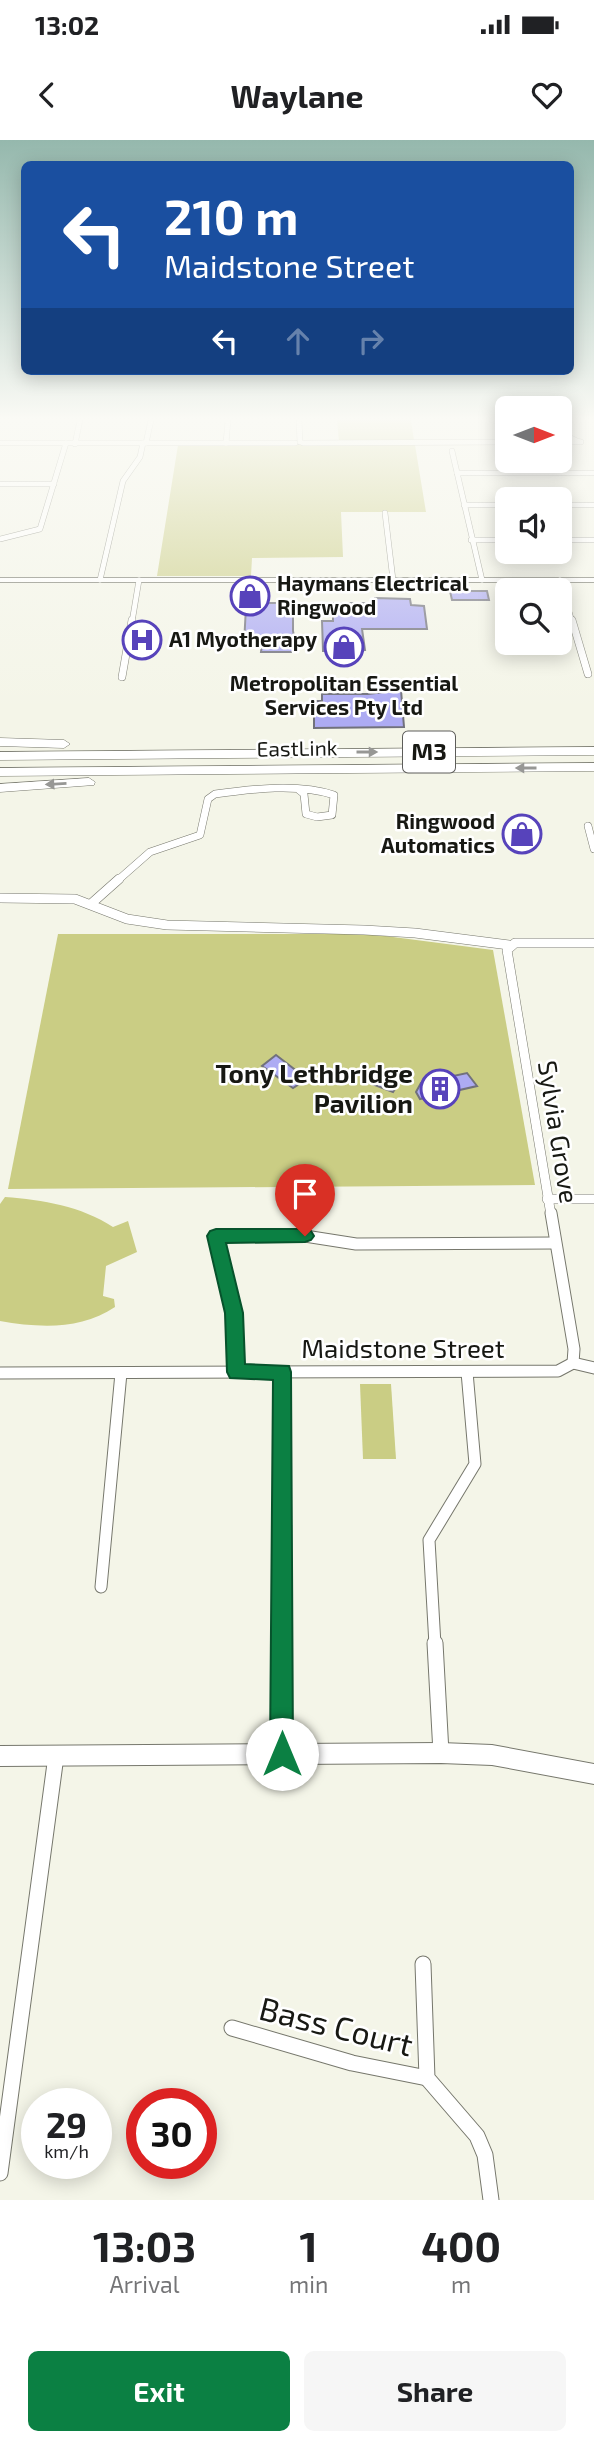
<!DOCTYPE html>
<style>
:root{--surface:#fff;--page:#f6f6f6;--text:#202124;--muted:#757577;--accent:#0b8043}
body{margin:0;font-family:"Exo 2",sans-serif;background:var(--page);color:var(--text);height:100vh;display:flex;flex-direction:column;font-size:26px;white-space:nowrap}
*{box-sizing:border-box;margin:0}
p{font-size:23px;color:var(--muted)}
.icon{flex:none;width:38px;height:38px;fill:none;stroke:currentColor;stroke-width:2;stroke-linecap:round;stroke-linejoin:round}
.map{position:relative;height:2060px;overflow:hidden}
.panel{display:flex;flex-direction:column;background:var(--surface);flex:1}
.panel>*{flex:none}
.hud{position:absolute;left:21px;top:21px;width:553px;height:214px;border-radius:10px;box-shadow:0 4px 18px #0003;background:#1a4fa0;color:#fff;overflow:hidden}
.needle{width:46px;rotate:90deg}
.tools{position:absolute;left:495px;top:256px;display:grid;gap:14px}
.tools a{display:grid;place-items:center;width:77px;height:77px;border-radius:10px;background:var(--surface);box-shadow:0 4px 18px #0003;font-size:35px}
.speed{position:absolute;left:21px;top:1948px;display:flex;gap:14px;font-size:35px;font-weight:700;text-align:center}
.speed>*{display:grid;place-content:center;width:91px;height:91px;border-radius:50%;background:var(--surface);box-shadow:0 4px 18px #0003;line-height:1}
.speed small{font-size:18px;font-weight:400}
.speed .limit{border:10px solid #d22;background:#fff;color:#111}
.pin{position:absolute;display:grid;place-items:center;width:60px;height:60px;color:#fff;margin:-72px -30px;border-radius:50% 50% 50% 0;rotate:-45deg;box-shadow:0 0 7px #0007}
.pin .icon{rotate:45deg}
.me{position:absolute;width:77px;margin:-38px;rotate:0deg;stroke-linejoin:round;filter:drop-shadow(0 0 5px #0008)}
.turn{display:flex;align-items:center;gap:24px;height:147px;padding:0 28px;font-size:32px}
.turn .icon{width:91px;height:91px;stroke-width:2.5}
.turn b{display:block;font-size:49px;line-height:60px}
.lanes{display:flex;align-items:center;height:66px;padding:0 28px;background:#0003;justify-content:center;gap:35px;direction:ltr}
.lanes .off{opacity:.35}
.eta{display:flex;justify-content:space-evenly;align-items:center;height:119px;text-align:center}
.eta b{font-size:42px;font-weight:700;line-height:49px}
.primary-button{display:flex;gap:14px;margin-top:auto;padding:14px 28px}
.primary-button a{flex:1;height:80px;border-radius:10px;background:var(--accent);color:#fff;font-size:28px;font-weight:700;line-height:80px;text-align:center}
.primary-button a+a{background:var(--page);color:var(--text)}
.status{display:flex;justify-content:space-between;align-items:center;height:49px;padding:0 35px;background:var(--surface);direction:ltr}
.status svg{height:19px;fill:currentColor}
header{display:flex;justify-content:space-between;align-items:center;height:91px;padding:0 28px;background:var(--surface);font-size:32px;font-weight:700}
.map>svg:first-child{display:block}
</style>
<div class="status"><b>13:02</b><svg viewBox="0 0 49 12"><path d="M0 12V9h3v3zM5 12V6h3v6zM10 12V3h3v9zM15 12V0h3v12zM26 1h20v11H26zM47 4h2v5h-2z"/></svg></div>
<header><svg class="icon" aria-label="back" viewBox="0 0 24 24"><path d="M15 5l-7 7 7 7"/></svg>Waylane<svg class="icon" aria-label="heart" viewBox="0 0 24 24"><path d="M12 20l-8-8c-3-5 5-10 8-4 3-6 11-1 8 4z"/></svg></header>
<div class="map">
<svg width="594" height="2060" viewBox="0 0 594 2060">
<rect width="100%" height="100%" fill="#f4f5e8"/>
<!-- green -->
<g fill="#cacd84">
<polygon points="337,280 411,280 414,300 339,301"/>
<polygon points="178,305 415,305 426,372 341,372 343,417 252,418 251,436 157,436"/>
<polygon points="58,794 370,794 493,810 535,1045 8,1049"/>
<path d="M5,1057C43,1060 81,1066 113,1087L128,1081L137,1112L106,1126L103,1156L114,1159L115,1167C81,1190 40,1188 0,1181V1064Z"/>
<polygon points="360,1244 391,1244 396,1319 363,1319"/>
</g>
<!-- building -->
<g fill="#adabf3" stroke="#71717c" stroke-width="2">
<polygon points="247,448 258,448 257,463 293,463 293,491 297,512 261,512 262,504 244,504"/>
<polygon points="450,451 487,451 489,460 452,460"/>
<polygon points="375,458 410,459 411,465 424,466 427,489 362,489 365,510 323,511 322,481 333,481 333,463 375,463"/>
<polygon points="401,550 404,587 314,588 314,561 322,561 322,554 368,554"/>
<polygon points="276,915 307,939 293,948 262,926"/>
<polygon points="376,929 402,938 393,952 367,942"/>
<polygon points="467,933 477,946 420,959 416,952 421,943"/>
</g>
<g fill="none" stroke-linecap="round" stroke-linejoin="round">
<defs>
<g id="minor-far4">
<polyline points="299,280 300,302"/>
<polyline points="492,280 508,283"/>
<polyline points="560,293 575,300"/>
<polygon points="572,300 581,302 571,302"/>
<polyline points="560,302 571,302"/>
<polyline points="0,303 295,303"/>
<polyline points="146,303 151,280"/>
<polyline points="226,303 228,280"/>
<polyline points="303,303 508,302"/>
<polyline points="75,304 80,280"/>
<polyline points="452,311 482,440"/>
<polyline points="457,333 594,333"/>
<polyline points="0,344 54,344"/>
<polyline points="464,365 508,365"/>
<polyline points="560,365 594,365"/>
<polyline points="385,373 393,440"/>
<polyline points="0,399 40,389 66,303"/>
<polyline points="471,400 508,400"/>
<polyline points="560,400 594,400"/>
<polyline points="100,440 123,341 140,317 143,303"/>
<polyline points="560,440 572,482"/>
<polyline points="132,482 139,440"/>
</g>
<g id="minor-far3">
<polyline points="572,480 588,534"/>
<polyline points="122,537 132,480"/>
<polyline points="588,686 594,709"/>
<path d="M117,741L150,712L200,695L208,659L215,654C252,649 298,643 334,655L332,675L317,677L306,674L304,654L299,650"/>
</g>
<g id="minor-far2">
<polyline points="0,758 75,759 127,779 167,785 364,790 415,793 509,805"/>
<polyline points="92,763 119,739"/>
<polyline points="547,1059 594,1059"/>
<polyline points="551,1075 507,810 515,803 594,803"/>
</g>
<g id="minor-far1">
<polyline points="551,1073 574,1209 573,1223"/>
<polyline points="236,1232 234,1173 216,1096 305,1096 356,1104 555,1103"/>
<polyline points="282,1232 282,1505"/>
<polyline points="0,1233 558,1231 573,1223 594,1228"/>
<polyline points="101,1447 121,1233"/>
<polyline points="435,1505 429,1400 475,1324 467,1232"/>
</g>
<g id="minor">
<polyline points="282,1503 282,1614"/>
<polyline points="435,1503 441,1613"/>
<polyline points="423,1824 427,1938 477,1996 485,2015 491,2060"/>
<polyline points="232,1888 352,1923 427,1938"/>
<polyline points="0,2033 56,1616"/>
</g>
<rect id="secondary" x="0" y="438" width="594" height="4"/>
<polygon id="primary" points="441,1603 492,1605 594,1624 594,1644 492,1625 441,1623 0,1626 0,1606"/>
<g id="motorway">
<polygon points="0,598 64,600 70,604 64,608 0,606"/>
<polygon points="594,607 594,615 0,620 0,612"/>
<polygon points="594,623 594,631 0,636 0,628"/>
<polygon points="89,638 95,642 94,645 0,652 0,644"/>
</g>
</defs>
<!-- minor-far4 casing -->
<use href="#minor-far4" stroke="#76776c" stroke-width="6"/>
<!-- minor-far3 casing -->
<use href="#minor-far3" stroke="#76776c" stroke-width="8"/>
<!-- minor-far2 casing -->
<use href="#minor-far2" stroke="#76776c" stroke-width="10"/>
<!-- minor-far1 casing -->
<use href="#minor-far1" stroke="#76776c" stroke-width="13"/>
<!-- minor casing -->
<use href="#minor" stroke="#76776c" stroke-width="17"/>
<!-- secondary casing -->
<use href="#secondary" stroke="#76776c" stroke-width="2"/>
<!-- primary casing -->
<use href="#primary" stroke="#76776c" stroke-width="2"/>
<!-- motorway casing -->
<use href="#motorway" stroke="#76776c" stroke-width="1"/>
<!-- minor-far4 -->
<use href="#minor-far4" stroke="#fff" stroke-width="5"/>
<!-- minor-far3 -->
<use href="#minor-far3" stroke="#fff" stroke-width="7"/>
<!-- minor-far2 -->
<use href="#minor-far2" stroke="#fff" stroke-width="9"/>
<!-- minor-far1 -->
<use href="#minor-far1" stroke="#fff" stroke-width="11"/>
<!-- minor -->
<use href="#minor" stroke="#fff" stroke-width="15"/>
<!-- secondary -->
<use href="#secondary" fill="#fff" fill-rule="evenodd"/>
<!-- primary -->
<use href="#primary" fill="#fff" fill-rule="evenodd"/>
<!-- motorway -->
<use href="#motorway" fill="#fff" fill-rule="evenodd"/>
</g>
<!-- one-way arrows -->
<defs><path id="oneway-solid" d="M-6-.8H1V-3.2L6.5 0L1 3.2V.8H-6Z" transform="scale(1.75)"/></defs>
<g fill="#979795">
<use href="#oneway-solid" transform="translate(367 612)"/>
<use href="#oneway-solid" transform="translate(526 628) rotate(180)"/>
<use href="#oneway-solid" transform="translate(56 644) rotate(177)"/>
</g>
<!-- sky -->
<linearGradient id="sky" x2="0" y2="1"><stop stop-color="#95b8ad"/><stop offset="0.49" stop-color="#fafaf5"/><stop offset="1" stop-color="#fafaf5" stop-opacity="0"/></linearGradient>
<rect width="594" height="569" fill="url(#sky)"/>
<!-- route -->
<polygon fill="#0b8043" stroke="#07532c" stroke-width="2" points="216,1089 305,1089 311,1091 314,1096 311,1100 305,1102 226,1103 243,1173 245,1224 289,1226 291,1232 293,1614 289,1622 282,1625 274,1622 270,1614 273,1240 230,1238 227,1232 225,1173 207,1096 210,1091"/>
<!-- icons -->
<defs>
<symbol id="shop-ring" viewBox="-11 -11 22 22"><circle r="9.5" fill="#fff" stroke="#5743bb" stroke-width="1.5"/><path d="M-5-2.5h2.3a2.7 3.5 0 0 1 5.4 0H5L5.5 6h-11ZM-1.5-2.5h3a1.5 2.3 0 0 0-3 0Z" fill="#5743bb"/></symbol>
<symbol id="hospital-ring" viewBox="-11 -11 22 22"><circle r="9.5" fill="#fff" stroke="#5743bb" stroke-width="1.5"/><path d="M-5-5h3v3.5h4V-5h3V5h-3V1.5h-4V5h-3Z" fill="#5743bb"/></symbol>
<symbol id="building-ring" viewBox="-11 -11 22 22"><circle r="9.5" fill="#fff" stroke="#5743bb" stroke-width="1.5"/><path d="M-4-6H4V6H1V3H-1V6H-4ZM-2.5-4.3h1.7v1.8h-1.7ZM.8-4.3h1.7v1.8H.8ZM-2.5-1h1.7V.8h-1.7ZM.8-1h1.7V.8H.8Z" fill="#5743bb"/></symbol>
</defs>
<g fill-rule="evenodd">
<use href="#shop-ring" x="228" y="434" width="44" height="44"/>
<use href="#hospital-ring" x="120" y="478" width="44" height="44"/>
<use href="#shop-ring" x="322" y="485" width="44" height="44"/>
<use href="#shop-ring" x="500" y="672" width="44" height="44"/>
<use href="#building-ring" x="418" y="927" width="44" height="44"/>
</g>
<g text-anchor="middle" stroke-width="5" stroke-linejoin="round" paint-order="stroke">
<!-- far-poi labels -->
<g font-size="21" font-weight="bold" fill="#171813" stroke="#fff" text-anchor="start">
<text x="277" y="451">Haymans Electrical<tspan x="277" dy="24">Ringwood</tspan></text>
<text x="169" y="507">A1 Myotherapy</text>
<text x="344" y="551" text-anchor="middle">Metropolitan Essential<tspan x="344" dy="24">Services Pty Ltd</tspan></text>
<text x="495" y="689" text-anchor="end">Ringwood<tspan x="495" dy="24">Automatics</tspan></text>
</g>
<!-- far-street labels -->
<g font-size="21" fill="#171813" stroke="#fff">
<text transform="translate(297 609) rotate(-1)" y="7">EastLink</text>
</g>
<!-- shield labels -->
<rect fill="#fff" stroke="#5d5d5a" stroke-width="2" x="403" y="591.5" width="52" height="41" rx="5"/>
<g font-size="24" font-weight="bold" fill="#171813">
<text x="429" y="620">M3</text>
</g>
<!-- poi labels -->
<g font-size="26" font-weight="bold" fill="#171813" stroke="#fff" text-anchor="end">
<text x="413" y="943">Tony Lethbridge<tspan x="413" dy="30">Pavilion</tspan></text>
</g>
<!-- street labels -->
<g font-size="26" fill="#171813" stroke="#fff">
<text transform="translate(558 992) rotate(81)" y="9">Sylvia Grove</text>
<text x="403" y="1218">Maidstone Street</text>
</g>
<!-- near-street labels -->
<g font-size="32" fill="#171813" stroke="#fff">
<text transform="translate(336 1887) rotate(14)" y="11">Bass Court</text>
</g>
</g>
</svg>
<div class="tools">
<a><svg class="needle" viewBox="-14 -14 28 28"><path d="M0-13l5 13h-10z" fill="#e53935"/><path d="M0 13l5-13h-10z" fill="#757577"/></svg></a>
<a><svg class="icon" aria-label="sound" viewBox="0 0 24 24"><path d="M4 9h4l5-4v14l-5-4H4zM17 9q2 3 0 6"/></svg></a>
<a><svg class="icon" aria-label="search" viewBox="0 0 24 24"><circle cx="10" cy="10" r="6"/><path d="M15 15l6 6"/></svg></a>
</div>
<div class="speed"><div>29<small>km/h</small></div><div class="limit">30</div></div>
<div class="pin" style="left:305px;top:1096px;background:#d93025"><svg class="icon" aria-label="arrive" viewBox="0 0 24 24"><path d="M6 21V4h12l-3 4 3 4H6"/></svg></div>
<svg class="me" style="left:282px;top:1614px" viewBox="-20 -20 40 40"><circle r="19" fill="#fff"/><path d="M0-13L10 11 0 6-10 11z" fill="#0b8043"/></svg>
<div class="hud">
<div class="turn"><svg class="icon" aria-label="left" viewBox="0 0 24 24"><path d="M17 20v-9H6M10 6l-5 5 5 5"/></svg><div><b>210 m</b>Maidstone Street</div></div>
<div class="lanes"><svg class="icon" aria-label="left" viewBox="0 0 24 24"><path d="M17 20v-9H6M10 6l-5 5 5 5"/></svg><svg class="icon off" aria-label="ahead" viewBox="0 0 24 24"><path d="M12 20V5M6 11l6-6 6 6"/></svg><svg class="icon off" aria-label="right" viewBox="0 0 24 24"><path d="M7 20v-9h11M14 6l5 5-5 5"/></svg></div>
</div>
</div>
<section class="panel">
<div class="eta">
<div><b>13:03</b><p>Arrival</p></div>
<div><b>1</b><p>min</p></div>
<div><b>400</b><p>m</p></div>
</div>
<div class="primary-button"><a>Exit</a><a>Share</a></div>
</section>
